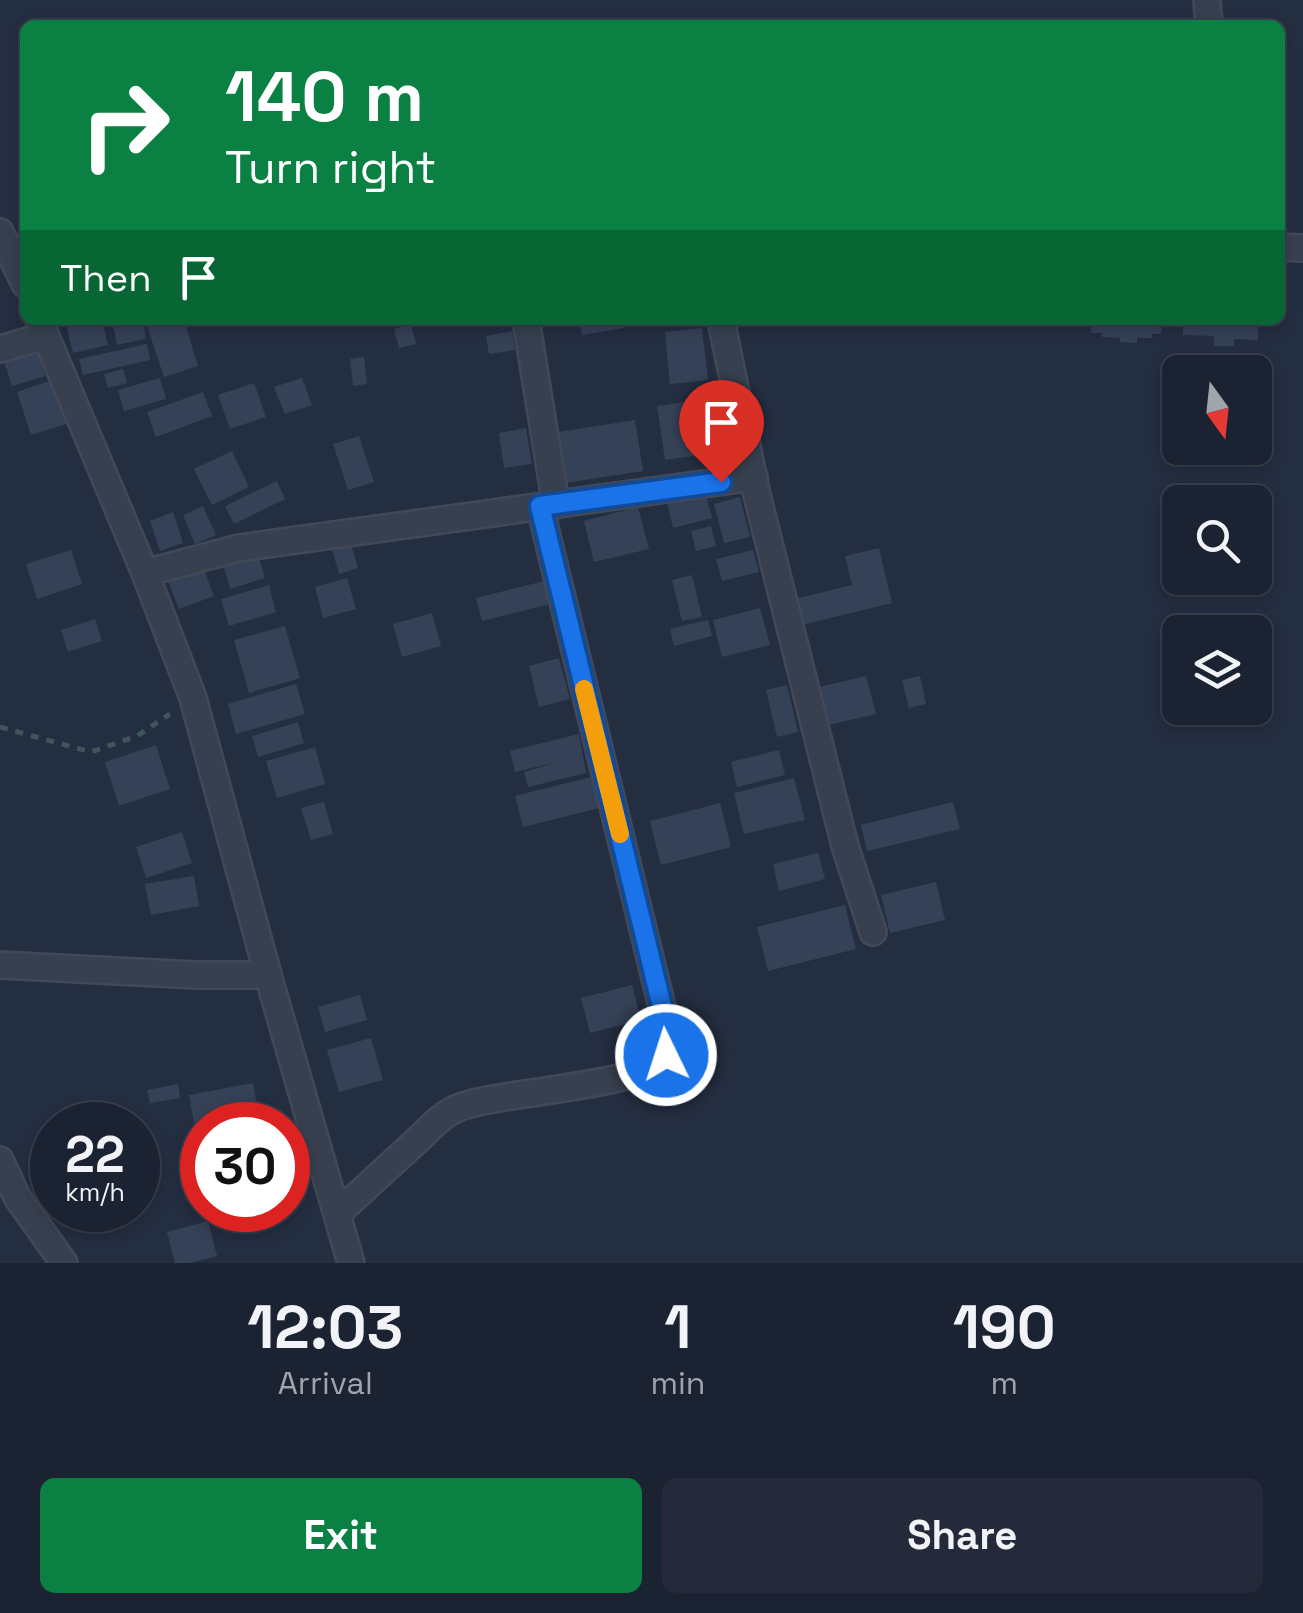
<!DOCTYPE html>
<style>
:root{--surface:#1b2231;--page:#242a39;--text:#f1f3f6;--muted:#a0a4ab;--line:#393f4d;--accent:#0b8043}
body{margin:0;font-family:"Space Grotesk",sans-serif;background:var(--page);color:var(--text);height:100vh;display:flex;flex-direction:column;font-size:38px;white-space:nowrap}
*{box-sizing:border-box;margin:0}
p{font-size:32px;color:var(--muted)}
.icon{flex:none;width:55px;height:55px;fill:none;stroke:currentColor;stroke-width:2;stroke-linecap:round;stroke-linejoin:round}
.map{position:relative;height:1263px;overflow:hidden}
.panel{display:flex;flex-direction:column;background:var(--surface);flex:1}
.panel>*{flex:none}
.guide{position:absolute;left:20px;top:20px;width:1265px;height:305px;border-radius:15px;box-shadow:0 5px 15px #0003,0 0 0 2px var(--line);background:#0b8043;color:#fff;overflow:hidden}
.needle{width:65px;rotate:165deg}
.buttons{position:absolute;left:1162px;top:355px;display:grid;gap:20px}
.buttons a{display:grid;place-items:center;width:110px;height:110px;border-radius:15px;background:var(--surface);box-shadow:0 5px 15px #0003,0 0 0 2px var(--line);font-size:50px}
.speed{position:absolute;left:30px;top:1102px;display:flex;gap:20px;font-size:50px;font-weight:700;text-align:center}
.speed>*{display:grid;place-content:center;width:130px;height:130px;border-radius:50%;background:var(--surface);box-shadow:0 5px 15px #0003,0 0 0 2px var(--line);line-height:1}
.speed small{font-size:25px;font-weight:400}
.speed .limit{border:15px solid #d22;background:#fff;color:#111}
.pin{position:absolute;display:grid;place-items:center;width:85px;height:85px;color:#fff;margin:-102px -42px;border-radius:50% 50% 50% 0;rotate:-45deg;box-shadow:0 0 10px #0007}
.pin .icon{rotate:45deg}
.me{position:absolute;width:110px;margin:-55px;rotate:356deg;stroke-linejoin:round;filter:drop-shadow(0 0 8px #0008)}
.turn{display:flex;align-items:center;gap:35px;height:210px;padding:0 40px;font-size:45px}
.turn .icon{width:130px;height:130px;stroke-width:2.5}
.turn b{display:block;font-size:70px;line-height:85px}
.then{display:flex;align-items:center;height:95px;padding:0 40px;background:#0003;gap:20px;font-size:38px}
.eta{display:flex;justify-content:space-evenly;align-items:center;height:170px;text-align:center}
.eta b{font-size:60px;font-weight:700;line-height:70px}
.action{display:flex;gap:20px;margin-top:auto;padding:20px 40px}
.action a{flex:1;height:115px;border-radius:15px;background:var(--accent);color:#fff;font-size:40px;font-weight:700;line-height:115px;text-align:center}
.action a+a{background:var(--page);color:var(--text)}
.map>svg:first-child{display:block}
</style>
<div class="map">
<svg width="1303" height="1263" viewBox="0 0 1303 1263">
<rect width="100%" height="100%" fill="#242e41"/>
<!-- building -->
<g fill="#354157">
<polygon points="65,320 102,320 108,345 73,353"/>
<polygon points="112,320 143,320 146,339 117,345"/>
<polygon points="145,320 184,320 198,366 164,377"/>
<polygon points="580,320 623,320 624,328 582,335"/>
<polygon points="1091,320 1162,320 1161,334 1152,334 1152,338 1137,338 1137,343 1120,342 1120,338 1102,337 1102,333 1091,333"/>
<polygon points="1183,320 1258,320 1258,340 1234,339 1234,346 1214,346 1214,336 1183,335"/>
<polygon points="411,325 416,344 399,348 394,329"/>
<polygon points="702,328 708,380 670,384 665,332"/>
<polygon points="512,331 515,350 489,354 486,336"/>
<polygon points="34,341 45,376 12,386 1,352"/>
<polygon points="147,344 150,360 83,375 79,359"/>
<polygon points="364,357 367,384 353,386 350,359"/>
<polygon points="123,369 127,383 108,388 104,374"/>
<polygon points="160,378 166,399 124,411 118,390"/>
<polygon points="302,378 312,405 285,414 274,387"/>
<polygon points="55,379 69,423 31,435 17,392"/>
<polygon points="254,383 266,417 230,429 218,395"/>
<polygon points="203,392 212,416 156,437 147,412"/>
<polygon points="714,398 721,452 665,460 657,406"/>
<polygon points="635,420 643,471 565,483 558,432"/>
<polygon points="526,428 532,464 504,468 499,433"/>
<polygon points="359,436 374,482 348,490 333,444"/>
<polygon points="232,451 249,487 212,505 194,469"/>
<polygon points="277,481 285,499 234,524 225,506"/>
<polygon points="705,492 712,518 673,528 667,502"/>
<polygon points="740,497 750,537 724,543 714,504"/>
<polygon points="203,506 216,535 195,544 183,515"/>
<polygon points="638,507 649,549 594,562 584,521"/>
<polygon points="173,512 183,543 160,551 150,521"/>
<polygon points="711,526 716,546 696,551 691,531"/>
<polygon points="350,541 358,568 339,574 331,546"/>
<polygon points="879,548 892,603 793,627 787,601 852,585 845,556"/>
<polygon points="71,550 82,584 37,599 26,564"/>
<polygon points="753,550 759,572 722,581 716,559"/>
<polygon points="258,554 265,578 230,589 223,564"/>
<polygon points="203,567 214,596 179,609 168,581"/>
<polygon points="692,575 702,617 682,621 672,580"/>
<polygon points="347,578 356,609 323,618 315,587"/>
<polygon points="544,581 550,604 482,621 476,598"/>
<polygon points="269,585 276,612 229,626 221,599"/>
<polygon points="760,608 770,645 722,657 713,620"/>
<polygon points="432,613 441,646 402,657 393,624"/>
<polygon points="95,619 102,641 68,652 61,630"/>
<polygon points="708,620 712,636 674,646 670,629"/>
<polygon points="285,626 300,678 249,693 234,640"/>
<polygon points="559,658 570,699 539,707 529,666"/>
<polygon points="866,676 876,714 824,726 815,688"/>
<polygon points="920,676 926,704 909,708 902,680"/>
<polygon points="296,684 305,714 236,734 228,704"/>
<polygon points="787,685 798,732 777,737 766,690"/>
<polygon points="298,722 304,743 258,757 252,736"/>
<polygon points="579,734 586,773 528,787 524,772 557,762 515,772 510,751"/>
<polygon points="156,745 170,789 119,806 105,762"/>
<polygon points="315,747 325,784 277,798 266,761"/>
<polygon points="779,750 785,775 737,787 731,762"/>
<polygon points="591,777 599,808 523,827 515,796"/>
<polygon points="794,778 805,820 744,834 734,793"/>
<polygon points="324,802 333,834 311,840 301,808"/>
<polygon points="953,802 960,829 867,851 861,825"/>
<polygon points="720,803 731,847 661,865 650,821"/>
<polygon points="182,832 192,863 146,878 136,847"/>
<polygon points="818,853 825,879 779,891 773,864"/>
<polygon points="194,876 199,906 151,915 145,884"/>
<polygon points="936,882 945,920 890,933 881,895"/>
<polygon points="845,905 856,949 768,971 757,927"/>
<polygon points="632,985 641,1020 590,1033 581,998"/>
<polygon points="360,995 367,1020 325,1032 318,1007"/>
<polygon points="371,1038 383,1080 339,1092 327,1050"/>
<polygon points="253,1083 259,1117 216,1125 202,1125 202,1127 195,1129 189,1095"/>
<polygon points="178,1084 180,1098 150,1103 147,1090"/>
<polygon points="208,1221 217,1256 191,1263 175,1263 167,1232"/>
</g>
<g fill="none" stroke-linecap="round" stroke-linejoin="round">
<defs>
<g id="street">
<polyline points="1207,0 1209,25"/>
<polyline points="0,232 25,284"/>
<polyline points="1280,247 1303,248"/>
<polyline points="39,320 145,573 193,698 268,975 351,1263"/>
<polyline points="526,320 556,505"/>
<polyline points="721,320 757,495 845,846 873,932"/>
<polyline points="0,349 45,336"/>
<polyline points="145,573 239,548 754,477"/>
<polyline points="0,965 195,975 268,975"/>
<polyline points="0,1160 17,1197 64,1263"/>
<path d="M337,1214C362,1191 386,1169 411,1146C426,1133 440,1115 458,1108C499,1091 646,1087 665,1056C671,1046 667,1030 665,1019L540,507"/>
</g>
</defs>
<!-- street casing -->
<use href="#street" stroke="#414959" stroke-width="30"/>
<!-- path -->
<polyline stroke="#3f5559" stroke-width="5" stroke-dasharray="8 8" stroke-linecap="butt" points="0,727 91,752 137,736 170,714"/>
<!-- street -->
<use href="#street" stroke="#384050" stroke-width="25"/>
</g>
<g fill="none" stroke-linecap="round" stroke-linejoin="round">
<defs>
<polyline id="route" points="666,1055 668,1039 665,1019 540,506 721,482"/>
</defs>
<!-- route casing -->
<use href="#route" stroke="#114b97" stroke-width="25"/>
<!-- route -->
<use href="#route" stroke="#1a73e8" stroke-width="18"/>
<!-- slow -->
<polyline stroke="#f59e0b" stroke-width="18" points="584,689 620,834"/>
</g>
</svg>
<div class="buttons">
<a><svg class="needle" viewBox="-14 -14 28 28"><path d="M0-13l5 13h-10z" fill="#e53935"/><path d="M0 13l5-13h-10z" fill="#a0a4ab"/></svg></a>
<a><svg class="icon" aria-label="search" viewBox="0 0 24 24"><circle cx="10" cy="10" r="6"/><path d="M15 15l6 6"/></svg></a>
<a><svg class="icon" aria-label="layers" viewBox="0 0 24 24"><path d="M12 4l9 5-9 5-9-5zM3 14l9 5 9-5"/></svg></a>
</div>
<div class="speed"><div>22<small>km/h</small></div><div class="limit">30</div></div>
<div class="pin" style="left:721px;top:482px;background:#d93025"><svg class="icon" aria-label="arrive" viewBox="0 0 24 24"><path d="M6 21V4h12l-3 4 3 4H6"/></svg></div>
<svg class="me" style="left:666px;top:1055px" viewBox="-20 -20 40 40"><circle r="17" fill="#1a73e8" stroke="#fff" stroke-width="3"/><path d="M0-11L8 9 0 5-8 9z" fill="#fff"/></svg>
<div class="guide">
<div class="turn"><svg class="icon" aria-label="right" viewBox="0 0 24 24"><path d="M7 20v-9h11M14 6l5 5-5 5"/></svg><div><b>140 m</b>Turn right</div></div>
<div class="then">Then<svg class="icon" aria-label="arrive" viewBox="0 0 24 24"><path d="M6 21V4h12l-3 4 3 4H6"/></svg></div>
</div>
</div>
<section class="panel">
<div class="eta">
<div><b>12:03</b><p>Arrival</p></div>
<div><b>1</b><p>min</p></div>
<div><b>190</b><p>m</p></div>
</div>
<div class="action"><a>Exit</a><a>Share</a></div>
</section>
